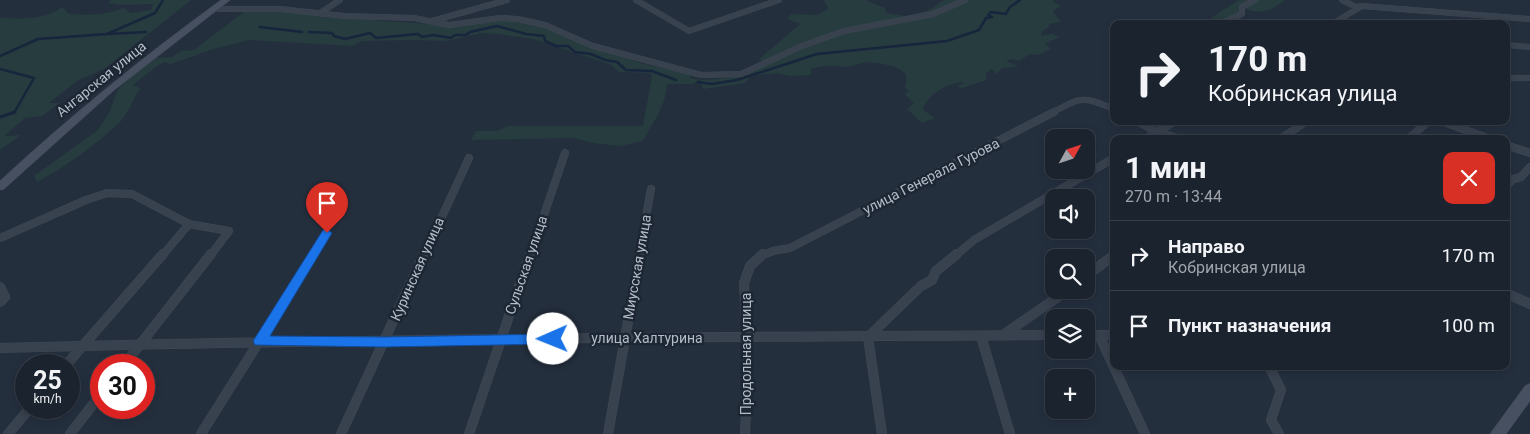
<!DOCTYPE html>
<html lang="ru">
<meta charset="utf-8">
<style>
:root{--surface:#1b232e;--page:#242b36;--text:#f1f3f6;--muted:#a0a4aa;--line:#39404a}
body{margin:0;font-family:Roboto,sans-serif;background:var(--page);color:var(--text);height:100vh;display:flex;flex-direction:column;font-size:19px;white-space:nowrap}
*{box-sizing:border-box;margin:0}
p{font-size:16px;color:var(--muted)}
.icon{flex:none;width:28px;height:28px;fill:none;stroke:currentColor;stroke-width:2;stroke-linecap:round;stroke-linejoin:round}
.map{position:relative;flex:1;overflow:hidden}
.side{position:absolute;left:1110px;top:135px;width:400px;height:235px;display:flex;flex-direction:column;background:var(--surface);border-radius:10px;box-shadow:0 2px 8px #0003,0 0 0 1px var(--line)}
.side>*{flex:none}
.top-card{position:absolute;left:1110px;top:20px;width:400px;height:105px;border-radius:10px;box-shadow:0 2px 8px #0003,0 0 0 1px var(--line);background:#1b232e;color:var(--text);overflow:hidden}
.needle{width:32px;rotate:50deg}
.fabs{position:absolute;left:1045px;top:129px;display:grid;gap:10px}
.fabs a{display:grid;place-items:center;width:50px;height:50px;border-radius:10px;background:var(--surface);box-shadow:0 2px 8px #0003,0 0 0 1px var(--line);font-size:25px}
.speed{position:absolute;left:15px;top:354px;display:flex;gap:10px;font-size:25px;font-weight:700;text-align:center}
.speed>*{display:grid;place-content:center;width:65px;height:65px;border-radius:50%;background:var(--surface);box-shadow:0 2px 8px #0003,0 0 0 1px var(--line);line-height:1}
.speed small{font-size:12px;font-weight:400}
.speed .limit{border:8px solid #d22;background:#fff;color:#111}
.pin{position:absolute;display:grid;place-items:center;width:42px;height:42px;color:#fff;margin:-51px -21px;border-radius:50% 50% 50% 0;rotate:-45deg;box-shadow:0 0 5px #0007}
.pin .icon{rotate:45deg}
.me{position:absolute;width:55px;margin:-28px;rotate:269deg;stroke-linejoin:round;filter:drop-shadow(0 0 4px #0008)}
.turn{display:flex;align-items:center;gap:18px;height:105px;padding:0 15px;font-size:22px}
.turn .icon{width:65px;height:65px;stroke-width:2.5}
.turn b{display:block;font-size:35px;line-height:42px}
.round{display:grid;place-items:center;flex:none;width:52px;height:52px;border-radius:10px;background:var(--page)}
.headline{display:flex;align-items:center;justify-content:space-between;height:85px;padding:0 15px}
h1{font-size:30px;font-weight:700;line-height:38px}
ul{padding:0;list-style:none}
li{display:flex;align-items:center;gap:15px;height:70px;padding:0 15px;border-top:1px solid var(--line)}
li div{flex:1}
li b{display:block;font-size:19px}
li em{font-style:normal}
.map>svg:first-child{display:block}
</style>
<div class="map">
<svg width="1530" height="434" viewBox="0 0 1530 434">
<rect width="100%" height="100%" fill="#242f3e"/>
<!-- green -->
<g fill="#263c3f">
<path d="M111,0H191L104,69L77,81L49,103H60L42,116L25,118L4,136L21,135L0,150V18C21,19 45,20 62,7L69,14C88,15 105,16 123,8L131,13L151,10L153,4L121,5L108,3Z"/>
<path d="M824,0H865L885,8L887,13L906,16L927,11L944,0H1054L1053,2L1061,6L1053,11L1061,22L1048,24L1050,27L1042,31L1041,36L1052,34L1059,37L1045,44L1051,49L1039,55L1030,54L1019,61L1012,59L1006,61L1019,67L1002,68L997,74L991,69L986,74V80L960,89L958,85L963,84V82C946,84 927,94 923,110L935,118L922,123L907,109L914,103L905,94L909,91L905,87C906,83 907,79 906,75C901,65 871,61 862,63C856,64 851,67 846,67C831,66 826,65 811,69V75L791,76L777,73L751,76L745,83L703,89L700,79L693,84H667C666,106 653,122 643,141L620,146L593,143L575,138L471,140L476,131H497L508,126H643L652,76L650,73L619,72L612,65L533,39L498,34L481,33L446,41L414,40L362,41L352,46L249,40L213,49L171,64L165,62L157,66L133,85L142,89L139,90C133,100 127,116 119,123C94,146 67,166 37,182L34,176L97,131L109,113L118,89L141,68L156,58L172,57L181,51L194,50L245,11L302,13L322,17L431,24L497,20L531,22L640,63L685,73L690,75V78C715,84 741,74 764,65L759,59L800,24L787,19L791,14L817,15L828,9Z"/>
<path d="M1239,0H1285C1270,11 1261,15 1243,8L1242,14L1219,24H1202Z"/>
</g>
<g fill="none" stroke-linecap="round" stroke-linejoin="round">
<!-- stream-far1 -->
<g stroke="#17263c" stroke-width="2.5">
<polyline points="260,27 302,32"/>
<polyline points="309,32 332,33 334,36 345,39 370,33 376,38 418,34 422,37 433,35 451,38 455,35 466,35 470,32 497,26 526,34 544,36 545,41 556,46 568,46 575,52 591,54 605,60 617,62 626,70 652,71 676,80"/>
<polyline points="109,34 146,32"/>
<polyline points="0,56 38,39 107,34 155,13 163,0"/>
<polyline points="0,69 34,78 14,113"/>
<polyline points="698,82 712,84 737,80 817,54 947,41 979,30 986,18 992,17 988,15 991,12 1006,14 1010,7 1020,0"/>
</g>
<!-- stream -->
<polyline stroke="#17263c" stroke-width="3" points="0,117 15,112"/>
<defs>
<g id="street-far2">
<polyline points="636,0 689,31 779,0"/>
<polyline points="1342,0 1356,7 1362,6"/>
<polyline points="213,9 280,9 344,16 414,18 449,25 500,18 518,19 545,25 593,46 701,75 741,74 802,46 844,31 933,14 965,0"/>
<polyline points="320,13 340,0"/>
<polyline points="432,21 507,0"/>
<polyline points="1219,24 1242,14 1242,7 1255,0"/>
<polyline points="1332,24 1362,6 1530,19"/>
<polyline points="1506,45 1530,47"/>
<polyline points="1506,78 1530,78"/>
<path d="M1051,113C1083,97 1080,95 1114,109"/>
</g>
<g id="street-far1">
<polyline points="1137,121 1157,132 1181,139"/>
<polyline points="1441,121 1490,139"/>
<polyline points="1146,139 1175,121"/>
<polyline points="1280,139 1307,121"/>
<polyline points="1408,139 1429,121"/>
<polyline points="1506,145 1530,153"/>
<polyline points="1506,187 1513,179 1521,177 1530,167"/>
<polyline points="0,238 86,200 107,193 132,194 189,224 229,231 210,256"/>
<polyline points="162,256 189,224"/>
<polyline points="313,256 327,233"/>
<polyline points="424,256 469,158"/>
<polyline points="530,256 565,153"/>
<polyline points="639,256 651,189"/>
<polyline points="761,256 773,251 790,248 1054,112"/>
<polyline points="955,256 974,240 1114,158"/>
</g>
<g id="street">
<polyline points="1086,276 1114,255"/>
<polyline points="0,287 5,297 0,302"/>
<polyline points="1506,293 1530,304"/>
<polyline points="1003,335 1068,290"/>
<polyline points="1086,335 1114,335"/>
<polyline points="1099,335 1145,434"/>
<polyline points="981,336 1010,434"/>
<polyline points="868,337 921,286 932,280 936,271 957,254"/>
<polyline points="868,337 882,434"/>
<path d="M0,348C351,339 703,337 1054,335"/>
<polyline points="66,365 163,254"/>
<polyline points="124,365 211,254"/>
<polyline points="1269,366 1281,390 1271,420 1279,434"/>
<polyline points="8,434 30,408"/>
<polyline points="70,434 101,394"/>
<polyline points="201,434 314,254"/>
<polyline points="341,434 424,254"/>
<polyline points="469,434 530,254"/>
<polyline points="608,434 640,254"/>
<polyline points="745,434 748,362 744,283 750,266 763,254"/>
</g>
<g id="secondary">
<path d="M221,0H230L113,91L4,189L0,190V181C70,116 144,56 221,0Z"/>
<polygon points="1530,384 1530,401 1506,434 1490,434 1525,386"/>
</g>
</defs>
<!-- street-far2 casing -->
<use href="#street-far2" stroke="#414a57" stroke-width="6"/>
<!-- street-far1 casing -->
<use href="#street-far1" stroke="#414a57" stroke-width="8"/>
<!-- street casing -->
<use href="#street" stroke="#414a57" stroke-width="10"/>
<!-- secondary casing -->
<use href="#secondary" stroke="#414a57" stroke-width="1"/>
<!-- street-far2 -->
<use href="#street-far2" stroke="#38414e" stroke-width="5.5"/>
<!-- street-far1 -->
<use href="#street-far1" stroke="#38414e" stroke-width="7"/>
<!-- street -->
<use href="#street" stroke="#38414e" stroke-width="9"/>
<!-- secondary -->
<use href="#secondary" fill="#465061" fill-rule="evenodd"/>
</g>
<!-- route -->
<polygon fill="#1a73e8" stroke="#114b97" points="327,229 332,233 270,336 384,337 553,334 558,336 560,339 558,343 553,344 384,347 255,345 253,341 255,338 323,230"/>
<g text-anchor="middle" stroke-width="5" stroke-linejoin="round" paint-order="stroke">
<!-- street labels -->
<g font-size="14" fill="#b4bcc9" stroke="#1d2633">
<text transform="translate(101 79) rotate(-39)" y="5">Ангарская улица</text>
<text transform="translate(931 176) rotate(-27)" y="5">улица Генерала Гурова</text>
<text transform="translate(526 265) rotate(-71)" y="5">Сульская улица</text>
<text transform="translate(637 267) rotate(-80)" y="5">Миусская улица</text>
<text transform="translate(417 269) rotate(-66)" y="5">Куринская улица</text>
<text x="647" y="343">улица Халтурина</text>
<text transform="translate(746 354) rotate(-90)" y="5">Продольная улица</text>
</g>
</g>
</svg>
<div class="fabs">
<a><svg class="needle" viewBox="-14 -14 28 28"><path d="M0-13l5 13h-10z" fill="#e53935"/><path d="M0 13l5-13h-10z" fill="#a0a4aa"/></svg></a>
<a><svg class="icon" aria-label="sound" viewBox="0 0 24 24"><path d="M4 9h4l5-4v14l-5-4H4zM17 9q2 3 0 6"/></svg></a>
<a><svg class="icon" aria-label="search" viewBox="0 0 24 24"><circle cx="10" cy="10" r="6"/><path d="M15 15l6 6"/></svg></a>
<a><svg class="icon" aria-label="layers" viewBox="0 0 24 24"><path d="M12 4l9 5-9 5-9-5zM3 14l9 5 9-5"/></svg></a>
<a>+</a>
</div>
<div class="speed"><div>25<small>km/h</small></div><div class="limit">30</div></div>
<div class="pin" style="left:327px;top:233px;background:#d93025"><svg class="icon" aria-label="arrive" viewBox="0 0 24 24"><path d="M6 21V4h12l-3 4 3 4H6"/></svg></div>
<svg class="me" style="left:553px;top:339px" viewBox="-20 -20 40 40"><circle r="19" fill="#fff"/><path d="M0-13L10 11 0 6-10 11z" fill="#1a73e8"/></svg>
<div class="top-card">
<div class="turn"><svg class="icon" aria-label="right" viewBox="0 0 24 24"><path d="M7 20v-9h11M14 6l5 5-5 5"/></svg><div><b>170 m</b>Кобринская улица</div></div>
</div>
<section class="side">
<div class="headline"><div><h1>1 мин</h1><p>270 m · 13:44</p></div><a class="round" style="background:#d93025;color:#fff"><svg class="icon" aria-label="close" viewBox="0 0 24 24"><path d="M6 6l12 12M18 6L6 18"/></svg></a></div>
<ul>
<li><svg class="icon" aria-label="right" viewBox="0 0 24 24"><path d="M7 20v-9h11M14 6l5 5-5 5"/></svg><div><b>Направо</b><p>Кобринская улица</p></div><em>170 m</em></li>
<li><svg class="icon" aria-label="arrive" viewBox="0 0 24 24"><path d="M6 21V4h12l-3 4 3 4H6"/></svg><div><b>Пункт назначения</b></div><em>100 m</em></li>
</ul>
</section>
</div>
